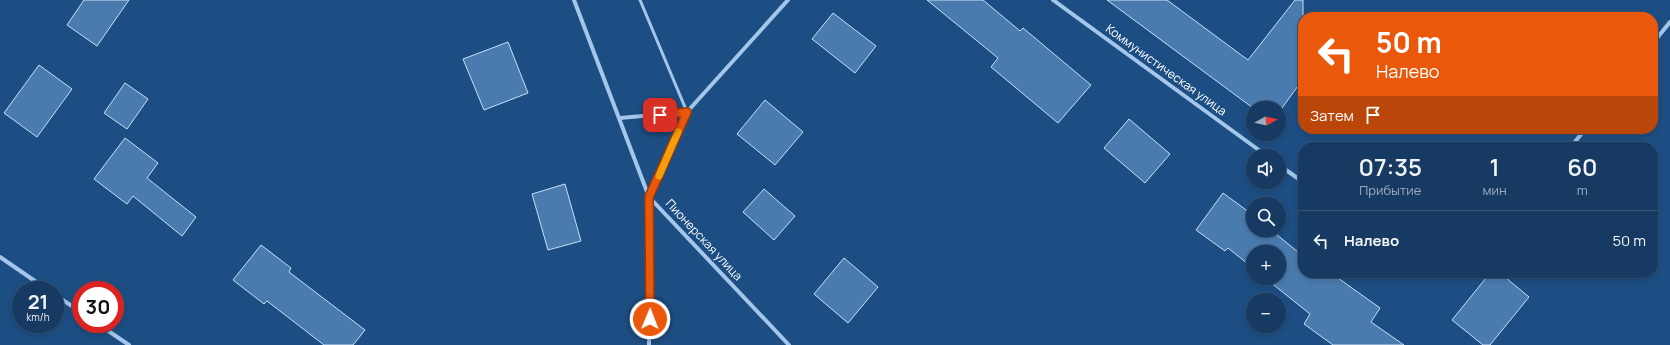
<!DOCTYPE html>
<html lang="ru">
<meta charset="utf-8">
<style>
:root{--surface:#163a62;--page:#23456b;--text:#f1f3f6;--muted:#9eadbe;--line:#355477}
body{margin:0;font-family:Manrope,sans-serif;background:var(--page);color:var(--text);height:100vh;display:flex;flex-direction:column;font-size:15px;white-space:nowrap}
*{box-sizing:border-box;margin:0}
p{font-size:13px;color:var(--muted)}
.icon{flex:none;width:22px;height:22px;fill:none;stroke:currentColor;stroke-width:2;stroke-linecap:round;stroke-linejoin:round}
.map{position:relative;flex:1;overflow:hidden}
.sheet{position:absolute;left:1298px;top:142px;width:360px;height:136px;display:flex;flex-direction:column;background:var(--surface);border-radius:16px;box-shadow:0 2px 6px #0003,0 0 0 1px var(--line)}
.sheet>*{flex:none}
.top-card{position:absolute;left:1298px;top:12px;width:360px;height:122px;border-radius:16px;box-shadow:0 2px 6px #0003,0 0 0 1px var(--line);background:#ea580c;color:#fff;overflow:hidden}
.needle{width:26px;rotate:82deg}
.tools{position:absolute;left:1246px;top:101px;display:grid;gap:8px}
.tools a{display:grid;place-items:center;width:40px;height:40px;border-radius:50%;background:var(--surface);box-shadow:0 2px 6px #0003,0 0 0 1px var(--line);font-size:20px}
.speed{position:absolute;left:12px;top:281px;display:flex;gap:8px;font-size:20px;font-weight:700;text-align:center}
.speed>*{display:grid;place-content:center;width:52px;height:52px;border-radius:50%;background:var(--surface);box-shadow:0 2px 6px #0003,0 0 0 1px var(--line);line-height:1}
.speed small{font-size:10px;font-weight:400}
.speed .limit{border:6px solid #d22;background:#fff;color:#111}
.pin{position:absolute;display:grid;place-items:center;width:34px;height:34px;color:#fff;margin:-17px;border-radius:8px;box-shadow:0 2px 6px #0006}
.me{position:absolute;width:44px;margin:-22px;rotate:1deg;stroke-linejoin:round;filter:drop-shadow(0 0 3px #0008)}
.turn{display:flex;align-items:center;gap:14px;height:84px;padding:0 12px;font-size:18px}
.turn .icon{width:52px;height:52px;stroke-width:2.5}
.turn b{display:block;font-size:28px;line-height:34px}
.then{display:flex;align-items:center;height:38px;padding:0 12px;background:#0003;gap:8px;font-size:15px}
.eta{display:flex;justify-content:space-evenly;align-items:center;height:68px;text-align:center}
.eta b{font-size:24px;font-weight:600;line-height:28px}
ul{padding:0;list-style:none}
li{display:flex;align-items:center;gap:12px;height:60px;padding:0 12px;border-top:1px solid var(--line)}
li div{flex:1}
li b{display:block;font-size:15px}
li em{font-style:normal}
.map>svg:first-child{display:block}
</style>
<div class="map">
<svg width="1670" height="345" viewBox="0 0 1670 345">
<rect width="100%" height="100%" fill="#1d4e83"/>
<!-- building -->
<g fill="#4a7bae" stroke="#c7dff7">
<polygon points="84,0 129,0 97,46 67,25"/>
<polygon points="927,0 983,0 1020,31 1023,28 1091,85 1058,123 991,67 998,58"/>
<polygon points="1107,0 1167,0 1248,60 1295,0 1303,0 1303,79 1282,108 1253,108"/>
<polygon points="833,13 876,46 855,73 812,39"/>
<polygon points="508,42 528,93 484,110 463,59"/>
<polygon points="39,65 72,89 37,137 4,113"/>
<polygon points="125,83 148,99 127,129 104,113"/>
<polygon points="765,100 803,132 775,165 737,134"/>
<polygon points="1129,119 1170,154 1145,183 1104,148"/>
<polygon points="125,138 158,163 147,178 196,217 182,236 133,196 127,204 94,179"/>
<polygon points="565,184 581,241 548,250 532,194"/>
<polygon points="764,189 795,216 774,240 743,212"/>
<polygon points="1223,193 1253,215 1253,230 1271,230 1303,256 1303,273 1331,273 1380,308 1371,322 1404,345 1333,345 1304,324 1310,314 1265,278 1279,278 1279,252 1253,252 1253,268 1228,248 1225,251 1196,230"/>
<polygon points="261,245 291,268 289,272 365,330 353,345 324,345 267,301 264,304 233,280"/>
<polygon points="844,258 878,287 848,323 814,294"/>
<polygon points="1490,273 1500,273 1529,297 1490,345 1483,345 1452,320"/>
</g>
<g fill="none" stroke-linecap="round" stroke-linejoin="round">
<!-- service -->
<polyline stroke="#a3c6ea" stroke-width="3" points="640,0 687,112"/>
<!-- minor -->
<g stroke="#a3c6ea" stroke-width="4">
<polyline points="574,0 649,197 789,345"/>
<polyline points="1053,0 1267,156"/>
<polyline points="1653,43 1670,22"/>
<polyline points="620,118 687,112"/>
<polyline points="1571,147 1585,129"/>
<polyline points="1279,165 1303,182"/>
<polyline points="0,257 48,290"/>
<polyline points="55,295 81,312"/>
<polyline points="98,324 129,345"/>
<polyline points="649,345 649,197 687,112 788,0"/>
</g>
</g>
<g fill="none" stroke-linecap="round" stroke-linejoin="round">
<defs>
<polyline id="route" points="650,319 649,197 687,112 660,115"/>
</defs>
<!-- route casing -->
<use href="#route" stroke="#983908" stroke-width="10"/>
<!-- route -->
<use href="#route" stroke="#ea580c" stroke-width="7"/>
<!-- slow -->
<polyline stroke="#f59e0b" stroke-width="7" points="659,176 678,132"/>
</g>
<g text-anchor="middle" stroke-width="3" stroke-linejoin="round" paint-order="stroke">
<!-- street labels -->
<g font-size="12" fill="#fff" stroke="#1d4e83">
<text transform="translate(1166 70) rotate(36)" y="4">Коммунистическая улица</text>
<text transform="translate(704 240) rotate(47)" y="4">Пионерская улица</text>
</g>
</g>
</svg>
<div class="tools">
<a><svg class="needle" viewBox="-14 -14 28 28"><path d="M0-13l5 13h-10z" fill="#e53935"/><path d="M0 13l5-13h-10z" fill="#9eadbe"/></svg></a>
<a><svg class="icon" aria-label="sound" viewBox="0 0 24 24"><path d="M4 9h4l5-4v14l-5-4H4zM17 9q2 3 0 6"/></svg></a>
<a><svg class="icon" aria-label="search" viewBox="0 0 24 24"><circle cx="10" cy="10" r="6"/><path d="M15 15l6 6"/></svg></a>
<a>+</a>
<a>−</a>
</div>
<div class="speed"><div>21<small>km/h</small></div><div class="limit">30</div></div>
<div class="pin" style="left:660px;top:115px;background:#d93025"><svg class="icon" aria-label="arrive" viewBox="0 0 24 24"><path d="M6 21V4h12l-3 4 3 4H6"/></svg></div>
<svg class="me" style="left:650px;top:319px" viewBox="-20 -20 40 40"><circle r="17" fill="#ea580c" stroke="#fff" stroke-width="3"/><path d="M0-11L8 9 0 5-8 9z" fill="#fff"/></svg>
<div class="top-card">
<div class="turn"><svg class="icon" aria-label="left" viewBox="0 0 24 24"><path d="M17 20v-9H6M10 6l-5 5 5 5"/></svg><div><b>50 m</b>Налево</div></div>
<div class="then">Затем<svg class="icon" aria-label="arrive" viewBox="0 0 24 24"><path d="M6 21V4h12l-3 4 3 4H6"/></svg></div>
</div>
<section class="sheet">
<div class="eta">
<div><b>07:35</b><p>Прибытие</p></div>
<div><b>1</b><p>мин</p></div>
<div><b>60</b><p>m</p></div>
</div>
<ul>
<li><svg class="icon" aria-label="left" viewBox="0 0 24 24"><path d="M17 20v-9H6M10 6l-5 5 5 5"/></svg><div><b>Налево</b></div><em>50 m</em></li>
</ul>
</section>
</div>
